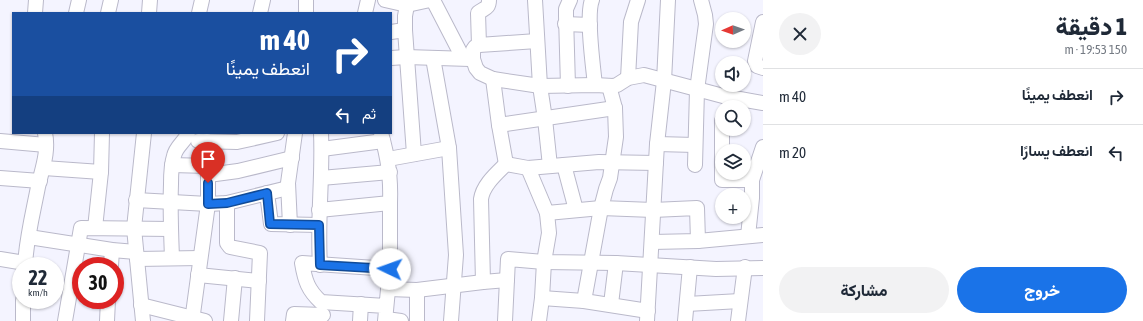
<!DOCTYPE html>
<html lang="ar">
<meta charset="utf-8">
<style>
:root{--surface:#fff;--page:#f2f2f3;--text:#1f2937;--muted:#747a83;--line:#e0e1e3;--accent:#1a73e8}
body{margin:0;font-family:"Asap Condensed",Vazirmatn,sans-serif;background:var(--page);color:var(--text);direction:rtl;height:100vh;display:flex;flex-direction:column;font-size:15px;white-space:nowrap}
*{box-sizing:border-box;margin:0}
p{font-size:13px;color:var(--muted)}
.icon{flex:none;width:22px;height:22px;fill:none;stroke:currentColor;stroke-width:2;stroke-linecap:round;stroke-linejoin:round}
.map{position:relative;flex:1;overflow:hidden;direction:ltr}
.details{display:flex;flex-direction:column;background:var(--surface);width:380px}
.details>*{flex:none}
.banner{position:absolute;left:12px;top:12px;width:380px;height:122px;border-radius:0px;box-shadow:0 1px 3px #0004;direction:rtl;background:#1a4fa0;color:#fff;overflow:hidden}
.needle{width:26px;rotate:268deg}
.buttons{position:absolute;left:715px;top:12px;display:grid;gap:8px}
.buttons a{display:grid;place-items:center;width:36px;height:36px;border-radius:50%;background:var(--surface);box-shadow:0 1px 3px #0004;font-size:20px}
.speed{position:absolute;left:12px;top:257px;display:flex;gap:8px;font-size:20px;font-weight:700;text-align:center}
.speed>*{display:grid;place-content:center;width:52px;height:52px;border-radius:50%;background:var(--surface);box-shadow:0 1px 3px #0004;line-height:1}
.speed small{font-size:10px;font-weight:400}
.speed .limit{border:6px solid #d22;background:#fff;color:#111}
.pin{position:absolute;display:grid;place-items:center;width:34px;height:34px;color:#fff;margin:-41px -17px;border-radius:50% 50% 50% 0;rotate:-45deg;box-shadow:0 0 4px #0007}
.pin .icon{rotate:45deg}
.me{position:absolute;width:44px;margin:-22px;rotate:273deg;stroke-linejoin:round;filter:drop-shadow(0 0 3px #0008)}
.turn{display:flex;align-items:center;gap:14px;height:84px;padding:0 16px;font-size:18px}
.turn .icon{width:52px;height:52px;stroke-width:2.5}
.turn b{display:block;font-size:28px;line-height:34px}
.then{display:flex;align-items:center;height:38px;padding:0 16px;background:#0003;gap:8px;font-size:15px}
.round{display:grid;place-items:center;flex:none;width:42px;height:42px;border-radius:21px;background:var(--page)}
.head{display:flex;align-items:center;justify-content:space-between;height:68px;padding:0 16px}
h1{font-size:24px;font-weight:800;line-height:30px}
.action{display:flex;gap:8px;margin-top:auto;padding:8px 16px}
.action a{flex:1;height:46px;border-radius:24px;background:var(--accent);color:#fff;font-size:16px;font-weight:800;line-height:46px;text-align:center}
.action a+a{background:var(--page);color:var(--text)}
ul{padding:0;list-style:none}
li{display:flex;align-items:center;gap:12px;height:56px;padding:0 16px;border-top:1px solid var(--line)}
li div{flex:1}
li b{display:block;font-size:15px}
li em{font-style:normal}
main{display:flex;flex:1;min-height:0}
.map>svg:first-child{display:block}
</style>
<main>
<section class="details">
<div class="head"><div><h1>1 دقيقة</h1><p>150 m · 19:53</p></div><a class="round"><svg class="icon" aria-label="close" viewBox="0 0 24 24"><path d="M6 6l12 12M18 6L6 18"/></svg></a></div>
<ul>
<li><svg class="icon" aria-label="right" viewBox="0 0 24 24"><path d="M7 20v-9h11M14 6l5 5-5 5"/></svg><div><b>انعطف يمينًا</b></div><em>40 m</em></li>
<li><svg class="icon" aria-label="left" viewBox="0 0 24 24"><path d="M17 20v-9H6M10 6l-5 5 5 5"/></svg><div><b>انعطف يسارًا</b></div><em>20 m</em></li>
</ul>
<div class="action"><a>خروج</a><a>مشاركة</a></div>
</section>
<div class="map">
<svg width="763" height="321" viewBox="0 0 763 321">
<rect width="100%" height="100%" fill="#f4f4ff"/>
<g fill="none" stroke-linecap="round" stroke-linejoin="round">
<defs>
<g id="street">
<polyline points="385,0 407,5 430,0 434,2 463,58"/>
<polyline points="408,0 405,16 405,30 414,154"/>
<polyline points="535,0 540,86 545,119 550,166"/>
<path d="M592,0C586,15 593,66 595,85"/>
<polyline points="35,13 36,0"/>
<polyline points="76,13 79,0"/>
<polyline points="108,13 111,0"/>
<polyline points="149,13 150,0"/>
<polyline points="199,13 202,0"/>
<polyline points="260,13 263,0"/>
<polyline points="306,13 306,0"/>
<polyline points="365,13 368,0"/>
<polyline points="763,22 755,61 757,66 763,68"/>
<polyline points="565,24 590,25"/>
<polyline points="391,32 405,30"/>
<polyline points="537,41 479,45 475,47 473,50 473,59 476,68 480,73 493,79 540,86 595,85 613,86 617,85 628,78 644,75 723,96 763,103"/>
<path d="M479,45L478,13C484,8 489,9 489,0"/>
<polyline points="391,58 406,57 470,59"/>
<polyline points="433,58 449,148 456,255 451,321"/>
<polyline points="628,78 631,22 638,0"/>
<polyline points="493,79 499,125 615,108"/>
<polyline points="568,86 566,16 566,9 570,0"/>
<polyline points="722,121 722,180 752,180"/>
<polyline points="499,125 506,164"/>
<polyline points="0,141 46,145"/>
<polyline points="198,141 237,142 277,133"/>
<polyline points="657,144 695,145"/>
<polyline points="322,149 383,141"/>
<polyline points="388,159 449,148"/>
<polyline points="506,164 528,168 599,162 656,163"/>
<polyline points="172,165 208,166"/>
<polyline points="564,165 576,210"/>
<polyline points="695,165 697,90 706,24 705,15 701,0"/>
<polyline points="44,168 101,172"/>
<polyline points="528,168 547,213 549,233 544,262 542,298 539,321"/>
<polyline points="208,175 238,171 292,158"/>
<polyline points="0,178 40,181"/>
<polyline points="321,178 390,172"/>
<polyline points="267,193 271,224 319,225"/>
<polyline points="136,200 208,204 227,203 288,188"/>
<polyline points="227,203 227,243 230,247 260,253 257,321"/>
<path d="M319,210L390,203C391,177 388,158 381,133"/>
<polyline points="547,213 601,208 653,210 697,208 698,241"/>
<polyline points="290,225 288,183 295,133"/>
<polyline points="95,228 101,172 102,133"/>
<polyline points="748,236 752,198 752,180 763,147"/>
<polyline points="29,237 112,250 136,252"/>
<polyline points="652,242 698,241 763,235"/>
<path d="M172,258C171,233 170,208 171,184C171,174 171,165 174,156C176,146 185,142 188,133"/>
<polyline points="0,259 25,263"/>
<polyline points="137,259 200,258"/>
<path d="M320,265C317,220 323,177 321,133"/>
<path d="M25,266C26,240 33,213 38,187C42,169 49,152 45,133"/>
<polyline points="111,266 112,250"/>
<polyline points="390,269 390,203"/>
<polyline points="198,275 259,281"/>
<path d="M483,282L481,199C483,185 496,174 506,164"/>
<polyline points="388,289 417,290 483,282 507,280"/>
<polyline points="542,298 584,301 648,311"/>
<polyline points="584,301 601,208 606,189 610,178 616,137 615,108 609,86"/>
<polyline points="611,304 616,263"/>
<polyline points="687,304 740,301"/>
<polyline points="141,305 205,321"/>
<polyline points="386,319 401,321"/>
<polyline points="23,321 23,300"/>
<polyline points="65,321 81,228 171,229"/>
<polyline points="107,321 108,300"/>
<polyline points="143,321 134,228 144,133"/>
<polyline points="192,321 208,204 208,166 207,141"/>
<polyline points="231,321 235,278"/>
<polyline points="293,321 294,314 323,315"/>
<polyline points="360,321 361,304"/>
<path d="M385,321L390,269L302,263C305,281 308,290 321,302L386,306"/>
<polyline points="417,321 417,290"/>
<polyline points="505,321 508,259 544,262 616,263 716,269 763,268"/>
<polyline points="647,321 657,144 664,81 668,0"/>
<polyline points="685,321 690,267"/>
<polyline points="738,321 745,267"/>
</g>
</defs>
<!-- street casing -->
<use href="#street" stroke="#bab9ca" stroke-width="16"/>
<!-- street -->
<use href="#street" stroke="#fff" stroke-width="14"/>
</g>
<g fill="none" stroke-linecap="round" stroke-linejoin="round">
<defs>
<polyline id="route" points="208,183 208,204 227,203 267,193 270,224 319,225 320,265 390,269"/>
</defs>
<!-- route casing -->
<use href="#route" stroke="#114b97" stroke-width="10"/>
<!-- route -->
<use href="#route" stroke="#1a73e8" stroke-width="7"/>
</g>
</svg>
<div class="buttons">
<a><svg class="needle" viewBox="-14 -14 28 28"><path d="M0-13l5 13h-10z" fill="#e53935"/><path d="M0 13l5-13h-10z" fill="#747a83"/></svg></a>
<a><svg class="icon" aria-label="sound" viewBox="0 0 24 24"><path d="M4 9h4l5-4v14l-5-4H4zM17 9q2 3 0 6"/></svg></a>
<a><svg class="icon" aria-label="search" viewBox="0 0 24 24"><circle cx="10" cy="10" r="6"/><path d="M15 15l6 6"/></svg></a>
<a><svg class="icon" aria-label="layers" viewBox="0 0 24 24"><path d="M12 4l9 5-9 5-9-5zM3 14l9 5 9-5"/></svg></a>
<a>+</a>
</div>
<div class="speed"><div>22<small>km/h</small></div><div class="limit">30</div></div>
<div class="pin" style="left:208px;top:183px;background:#d93025"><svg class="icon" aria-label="arrive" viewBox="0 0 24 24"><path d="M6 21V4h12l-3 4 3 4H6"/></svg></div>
<svg class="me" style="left:390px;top:269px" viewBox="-20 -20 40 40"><circle r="19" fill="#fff"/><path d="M0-13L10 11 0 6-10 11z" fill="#1a73e8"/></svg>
<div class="banner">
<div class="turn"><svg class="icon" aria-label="right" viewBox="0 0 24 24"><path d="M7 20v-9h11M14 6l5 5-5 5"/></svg><div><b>40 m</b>انعطف يمينًا</div></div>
<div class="then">ثم<svg class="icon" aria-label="left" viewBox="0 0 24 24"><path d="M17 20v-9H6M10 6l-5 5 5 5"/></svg></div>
</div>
</div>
</main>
